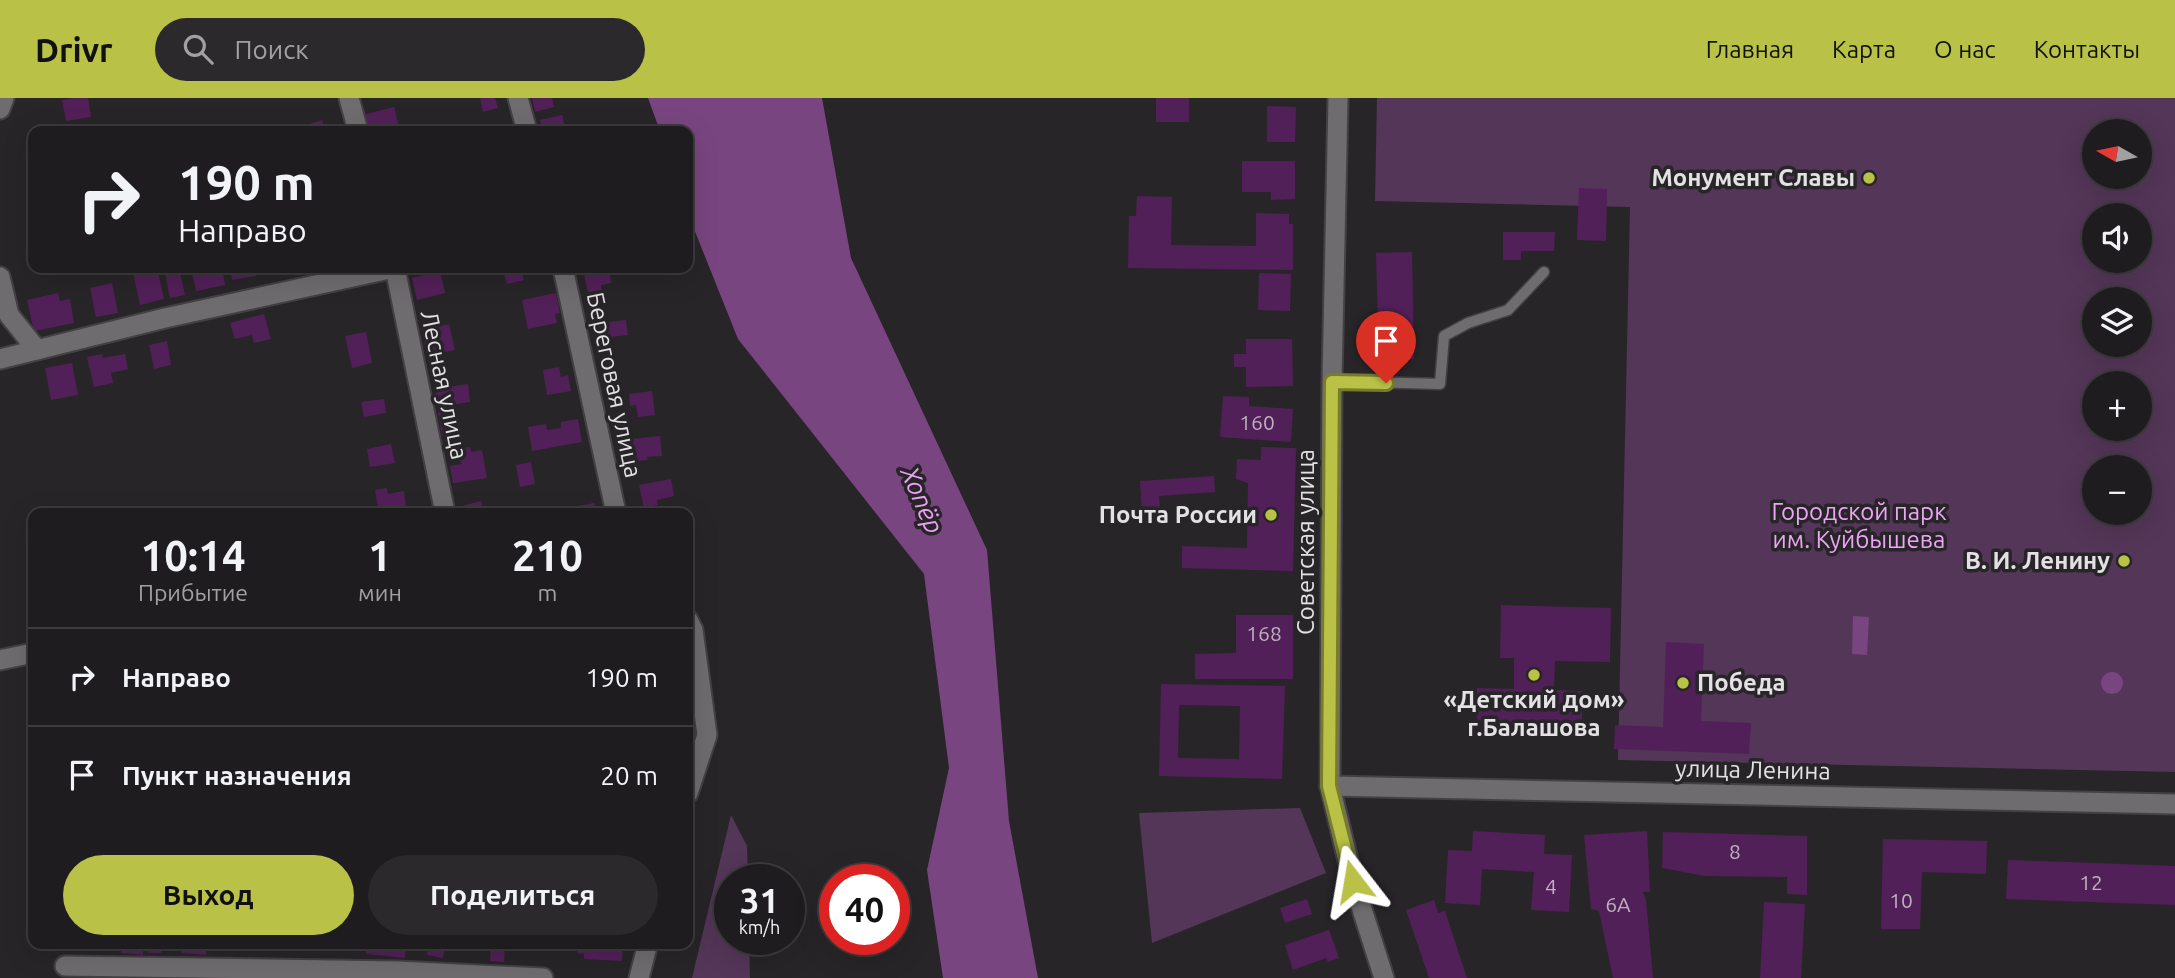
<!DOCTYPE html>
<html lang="ru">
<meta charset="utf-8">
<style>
:root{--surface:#1e1c1e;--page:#2b292b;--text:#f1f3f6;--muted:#a1a1a4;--line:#3c3a3c;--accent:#b9c146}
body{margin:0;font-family:Ubuntu,sans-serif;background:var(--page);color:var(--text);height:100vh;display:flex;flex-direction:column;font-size:26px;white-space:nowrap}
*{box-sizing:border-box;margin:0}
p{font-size:23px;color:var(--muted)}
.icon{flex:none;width:38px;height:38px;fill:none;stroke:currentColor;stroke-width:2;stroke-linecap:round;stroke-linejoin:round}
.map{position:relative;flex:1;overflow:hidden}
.side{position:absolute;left:28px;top:410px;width:665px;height:441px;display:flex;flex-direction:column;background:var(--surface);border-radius:14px;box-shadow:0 7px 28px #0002,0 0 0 2px var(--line)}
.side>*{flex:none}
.banner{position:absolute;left:28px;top:28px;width:665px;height:147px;border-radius:14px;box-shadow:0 7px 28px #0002,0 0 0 2px var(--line);background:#1e1c1e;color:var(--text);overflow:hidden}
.needle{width:46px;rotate:279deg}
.tools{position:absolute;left:2082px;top:21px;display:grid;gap:14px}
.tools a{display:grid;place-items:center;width:70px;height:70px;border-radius:50%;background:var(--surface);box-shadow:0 7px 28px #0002,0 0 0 2px var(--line);font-size:35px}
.speed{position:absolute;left:714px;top:766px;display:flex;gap:14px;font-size:35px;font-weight:700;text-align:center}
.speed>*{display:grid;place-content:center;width:91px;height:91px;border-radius:50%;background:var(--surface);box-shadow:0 7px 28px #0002,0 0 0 2px var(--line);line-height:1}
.speed small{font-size:18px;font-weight:400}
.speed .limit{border:10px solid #d22;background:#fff;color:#111}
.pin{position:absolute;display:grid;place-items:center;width:60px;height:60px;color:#fff;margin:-72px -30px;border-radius:50% 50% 50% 0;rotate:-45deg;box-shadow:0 0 7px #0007}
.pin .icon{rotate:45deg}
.me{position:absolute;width:77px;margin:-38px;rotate:346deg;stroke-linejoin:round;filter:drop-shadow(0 0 5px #0008)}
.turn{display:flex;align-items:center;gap:24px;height:147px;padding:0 35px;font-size:32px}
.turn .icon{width:91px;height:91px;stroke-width:2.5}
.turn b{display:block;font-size:49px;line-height:60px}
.eta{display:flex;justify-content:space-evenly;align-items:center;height:119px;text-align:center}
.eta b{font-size:42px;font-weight:700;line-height:49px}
.button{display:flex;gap:14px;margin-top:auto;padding:14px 35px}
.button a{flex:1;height:80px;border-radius:42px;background:var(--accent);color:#111;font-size:28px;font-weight:700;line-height:80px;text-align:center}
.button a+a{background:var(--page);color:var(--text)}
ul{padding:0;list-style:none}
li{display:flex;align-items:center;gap:21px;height:98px;padding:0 35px;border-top:2px solid var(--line)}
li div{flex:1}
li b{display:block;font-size:26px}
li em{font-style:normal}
header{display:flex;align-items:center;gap:42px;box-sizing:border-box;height:98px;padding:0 35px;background:var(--accent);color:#111}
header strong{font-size:33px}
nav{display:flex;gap:38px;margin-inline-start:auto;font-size:24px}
.search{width:490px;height:63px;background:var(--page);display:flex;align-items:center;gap:18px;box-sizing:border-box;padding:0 24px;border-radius:38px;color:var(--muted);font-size:26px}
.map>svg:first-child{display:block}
</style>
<header>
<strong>Drivr</strong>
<div class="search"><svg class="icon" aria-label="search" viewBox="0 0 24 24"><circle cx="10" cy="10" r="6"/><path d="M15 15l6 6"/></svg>Поиск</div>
<nav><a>Главная</a><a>Карта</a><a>О нас</a><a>Контакты</a></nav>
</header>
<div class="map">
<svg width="2175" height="880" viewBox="0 0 2175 880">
<rect width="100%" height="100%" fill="#282528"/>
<!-- green -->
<g fill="#543658" fill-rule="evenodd">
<path d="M1377,0H2175V674L1618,662L1630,109L1375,103ZM2095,33H2140V79H2095ZM2095,117H2140V163H2095ZM2095,201H2140V247H2095ZM2095,285H2140V331H2095ZM2095,369H2140V415H2095Z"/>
<polygon points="1300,710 1326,775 1152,845 1139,715"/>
<polygon points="731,717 747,748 748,782 730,782 730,842 749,842 750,880 692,880"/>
</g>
<!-- water -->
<g fill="#794580">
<polygon points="648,0 822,0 851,160 987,452 1009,723 1038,880 943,880 927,772 949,670 924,476 738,241 688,116 688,33 660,33"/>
<polygon points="1853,518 1869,519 1867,557 1852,556"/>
<circle cx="2112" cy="585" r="11"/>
</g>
<!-- building -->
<g fill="#522058" fill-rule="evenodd">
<polygon points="72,0 88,0 91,19 66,23 62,2"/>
<polygon points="480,0 495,0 498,10 483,14"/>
<polygon points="532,0 552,0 554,9 535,14"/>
<rect x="1156" y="0" width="33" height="24"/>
<polygon points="1267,8 1296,9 1295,44 1267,44"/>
<polygon points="394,9 400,33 367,33 363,17"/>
<polygon points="562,17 566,33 543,33 540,22"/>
<polygon points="322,22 325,33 311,33 309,26"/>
<polygon points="1242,63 1295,63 1295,101 1271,102 1271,94 1242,94"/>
<polygon points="1579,90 1607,91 1606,143 1577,142"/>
<polygon points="1137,98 1172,99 1171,147 1256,148 1256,115 1289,116 1289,126 1293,126 1293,172 1128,170 1129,118 1136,118"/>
<polygon points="1503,134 1555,134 1554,153 1521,153 1521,162 1503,162"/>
<polygon points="1412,154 1414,261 1379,262 1376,155"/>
<polygon points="150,170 157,170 164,201 140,207 133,174"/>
<polygon points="164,170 179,170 185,197 170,200"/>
<polygon points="191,170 222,170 225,187 196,193"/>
<polygon points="230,170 254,170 256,178 232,182"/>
<polygon points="503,170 535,170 535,171 522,174 524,182 507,186"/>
<polygon points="583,170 609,170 611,185 601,187 602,193 588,195"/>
<polygon points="440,173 445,195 417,202 412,180"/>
<polygon points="1259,175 1291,176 1290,213 1258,212"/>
<polygon points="112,185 118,215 96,219 90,190"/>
<polygon points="58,195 60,203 70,201 74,225 34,233 27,202"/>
<polygon points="556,195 560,215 555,216 557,225 528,231 522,202"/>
<polygon points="264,216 271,241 254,245 252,237 235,241 230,225"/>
<polygon points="626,222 628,237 602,240 600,225"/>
<polygon points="449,226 455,252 427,258 422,232"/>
<polygon points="366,234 372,265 352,270 345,238"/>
<polygon points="1246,241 1292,241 1293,288 1246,289 1246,269 1234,269 1234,256 1246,256"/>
<polygon points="167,243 171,267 154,271 149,247"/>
<polygon points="102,256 103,260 125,256 128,271 111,275 113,285 94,289 87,259"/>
<polygon points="72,265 78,297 51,302 45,270"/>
<polygon points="559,269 561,279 568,277 571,293 547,297 543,272"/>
<polygon points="468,286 470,304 437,309 435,291"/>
<polygon points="652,293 655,317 638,319 636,307 630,308 629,296"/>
<polygon points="1223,298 1249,299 1249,308 1293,311 1291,344 1220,339"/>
<polygon points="384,301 386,315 364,319 361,304"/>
<polygon points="457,311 461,335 442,338 438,314"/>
<polygon points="578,321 582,344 532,353 528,329 546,326 547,332 561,330 561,324"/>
<polygon points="660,338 662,358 647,359 648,362 634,363 632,341"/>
<polygon points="391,346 395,365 370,369 367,351"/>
<polygon points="470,349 471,354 482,352 487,380 453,385 450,368 461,366 459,357 463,355 462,350"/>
<polygon points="1261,349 1296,350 1293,473 1182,470 1182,448 1247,450 1248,385 1236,381 1237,361 1261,362"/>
<polygon points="531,364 535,386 520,389 516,367"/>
<polygon points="1214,378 1215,394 1159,398 1160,413 1142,414 1140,383"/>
<polygon points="671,381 674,398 657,402 658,407 644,410 639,387"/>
<polygon points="387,390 388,396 404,393 406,410 379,415 375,392"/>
<polygon points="481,403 484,415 460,415 458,409"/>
<polygon points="594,405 596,415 563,415 562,411"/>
<polygon points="1501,507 1611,510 1610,564 1555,563 1554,592 1582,593 1582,627 1477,625 1477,590 1514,591 1514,560 1500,560"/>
<polygon points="1236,517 1293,517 1293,581 1195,581 1195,556 1236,555"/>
<polygon points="1666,544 1704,546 1701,623 1751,625 1749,656 1614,651 1615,627 1663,629"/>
<path d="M1161,586L1285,588L1282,681L1159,678ZM1179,607L1240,608L1239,661L1178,660Z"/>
<polygon points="1473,733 1545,737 1544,756 1572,757 1569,814 1531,812 1534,774 1482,771 1480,807 1445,805 1448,752 1472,753"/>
<polygon points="1647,733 1650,794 1643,794 1646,802 1653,880 1613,880 1599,813 1591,811 1584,737"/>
<polygon points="1663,734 1807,738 1807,797 1787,796 1787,779 1705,778 1662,770"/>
<polygon points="1883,741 1987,743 1986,776 1922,774 1920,831 1881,831"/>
<polygon points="2008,762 2175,768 2175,807 2006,801"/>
<polygon points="1307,801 1312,816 1285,825 1280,810"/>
<polygon points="1434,802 1438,815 1445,813 1467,880 1429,880 1406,812"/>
<polygon points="1764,804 1805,806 1801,880 1760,880"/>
<polygon points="1329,832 1339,860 1328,864 1326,860 1293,872 1285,847"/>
<polygon points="121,845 144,845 143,857 121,855"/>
<polygon points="147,845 161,845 161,855 148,855"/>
<polygon points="182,845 207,845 206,857 181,855"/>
<polygon points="367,845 406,845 405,860 366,856"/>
<polygon points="429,845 452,845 452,848 445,847 443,860 427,857"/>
<polygon points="491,845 505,845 504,864 490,863"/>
<polygon points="577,845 623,845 622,863 584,861 584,856 577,855"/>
</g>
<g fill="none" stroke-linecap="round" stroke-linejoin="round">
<defs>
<polyline id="service" points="1332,283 1440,286 1444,238 1468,225 1508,212 1544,174"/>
<g id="minor">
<polyline points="349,0 358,33"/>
<polyline points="518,0 527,33"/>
<polyline points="0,11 4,0"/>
<polyline points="395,170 445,415"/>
<polyline points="563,170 616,415"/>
<polyline points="0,179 9,217 37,252"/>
<polyline points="0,261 165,220 394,170"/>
<polyline points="688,522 693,532 707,637 688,695"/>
<polyline points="0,562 33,555"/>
<polyline points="1330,688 2175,706"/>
<polyline points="65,868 398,873 543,880"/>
<polyline points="639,880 648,845"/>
</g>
<polyline id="tertiary" points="1338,0 1332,283 1330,688 1353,783 1384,880"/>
</defs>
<!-- service casing -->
<use href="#service" stroke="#434143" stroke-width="13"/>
<!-- minor casing -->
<use href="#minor" stroke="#434143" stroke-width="23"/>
<!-- tertiary casing -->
<use href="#tertiary" stroke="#434143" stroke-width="23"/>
<!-- service -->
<use href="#service" stroke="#6f6c6f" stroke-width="10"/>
<!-- minor -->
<use href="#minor" stroke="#6f6c6f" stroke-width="19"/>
<!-- tertiary -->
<use href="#tertiary" stroke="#6f6c6f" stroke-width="19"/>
</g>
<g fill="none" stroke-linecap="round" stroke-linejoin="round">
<defs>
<polyline id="route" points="1353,783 1329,688 1332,284 1386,285"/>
</defs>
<!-- route casing -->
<use href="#route" stroke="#787d2e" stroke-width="18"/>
<!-- route -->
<use href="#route" stroke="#b9c146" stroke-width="12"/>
</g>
<!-- markers -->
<g fill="#b9c146" stroke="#282528" stroke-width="2.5">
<circle cx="1869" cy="80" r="7"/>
<circle cx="1271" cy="417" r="7"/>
<circle cx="2124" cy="463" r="7"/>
<circle cx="1534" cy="577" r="7"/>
<circle cx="1683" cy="585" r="7"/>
</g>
<g text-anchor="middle" stroke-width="7" stroke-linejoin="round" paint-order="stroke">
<!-- number labels -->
<g font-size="21" fill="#bfb1c0">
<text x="1257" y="332">160</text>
<text x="1264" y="543">168</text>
<text x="1735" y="761">8</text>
<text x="2091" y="792">12</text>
<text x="1551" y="796">4</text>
<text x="1901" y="810">10</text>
<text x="1618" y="814">6А</text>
</g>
<!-- poi labels -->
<g font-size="24" font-weight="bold" fill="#e3e1e3" stroke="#282528" text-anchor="end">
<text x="1855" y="88">Монумент Славы</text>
<text x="1257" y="425">Почта России</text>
<text x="2110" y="471">В. И. Ленину</text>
<text x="1697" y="593" text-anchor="start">Победа</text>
<text x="1534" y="610" text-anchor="middle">«Детский дом»<tspan x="1534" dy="28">г.Балашова</tspan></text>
</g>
<!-- street labels -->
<g font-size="24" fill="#e3e1e3" stroke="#282528">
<text transform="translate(444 287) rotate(78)" y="8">Лесная улица</text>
<text transform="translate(614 287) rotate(78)" y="8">Береговая улица</text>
<text transform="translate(1306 444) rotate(-90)" y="8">Советская улица</text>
<text transform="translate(1753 672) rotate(1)" y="8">улица Ленина</text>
</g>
<!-- park labels -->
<g font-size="24" fill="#eda3f6" stroke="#282528">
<text x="1859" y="422">Городской парк<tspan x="1859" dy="28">им. Куйбышева</tspan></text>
</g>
<!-- water labels -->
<g font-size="26" font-style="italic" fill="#e99ff3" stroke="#282528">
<text transform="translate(922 402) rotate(67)" y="9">Хопёр</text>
</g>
</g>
</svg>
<div class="tools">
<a><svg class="needle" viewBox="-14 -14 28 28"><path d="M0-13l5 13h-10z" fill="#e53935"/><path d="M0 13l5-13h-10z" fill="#a1a1a4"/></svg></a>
<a><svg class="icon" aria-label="sound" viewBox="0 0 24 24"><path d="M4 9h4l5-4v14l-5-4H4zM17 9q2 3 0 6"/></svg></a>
<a><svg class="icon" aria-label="layers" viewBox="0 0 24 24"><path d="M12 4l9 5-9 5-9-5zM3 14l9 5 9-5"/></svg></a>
<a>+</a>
<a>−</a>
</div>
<div class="speed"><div>31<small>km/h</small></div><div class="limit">40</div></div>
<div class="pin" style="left:1386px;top:285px;background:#d93025"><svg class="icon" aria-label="arrive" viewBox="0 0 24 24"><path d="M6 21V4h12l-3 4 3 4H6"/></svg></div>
<svg class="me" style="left:1353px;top:783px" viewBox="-20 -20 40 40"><path d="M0-17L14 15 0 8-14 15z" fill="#b9c146" stroke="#fff" stroke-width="4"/></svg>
<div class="banner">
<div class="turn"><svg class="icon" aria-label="right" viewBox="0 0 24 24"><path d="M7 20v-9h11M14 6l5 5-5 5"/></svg><div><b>190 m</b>Направо</div></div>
</div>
<section class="side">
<div class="eta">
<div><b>10:14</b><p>Прибытие</p></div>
<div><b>1</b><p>мин</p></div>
<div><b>210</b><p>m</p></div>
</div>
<ul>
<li><svg class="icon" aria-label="right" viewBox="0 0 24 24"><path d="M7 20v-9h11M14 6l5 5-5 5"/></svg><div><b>Направо</b></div><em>190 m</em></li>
<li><svg class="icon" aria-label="arrive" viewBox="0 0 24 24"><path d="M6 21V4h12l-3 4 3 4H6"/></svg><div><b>Пункт назначения</b></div><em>20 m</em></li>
</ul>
<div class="button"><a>Выход</a><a>Поделиться</a></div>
</section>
</div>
